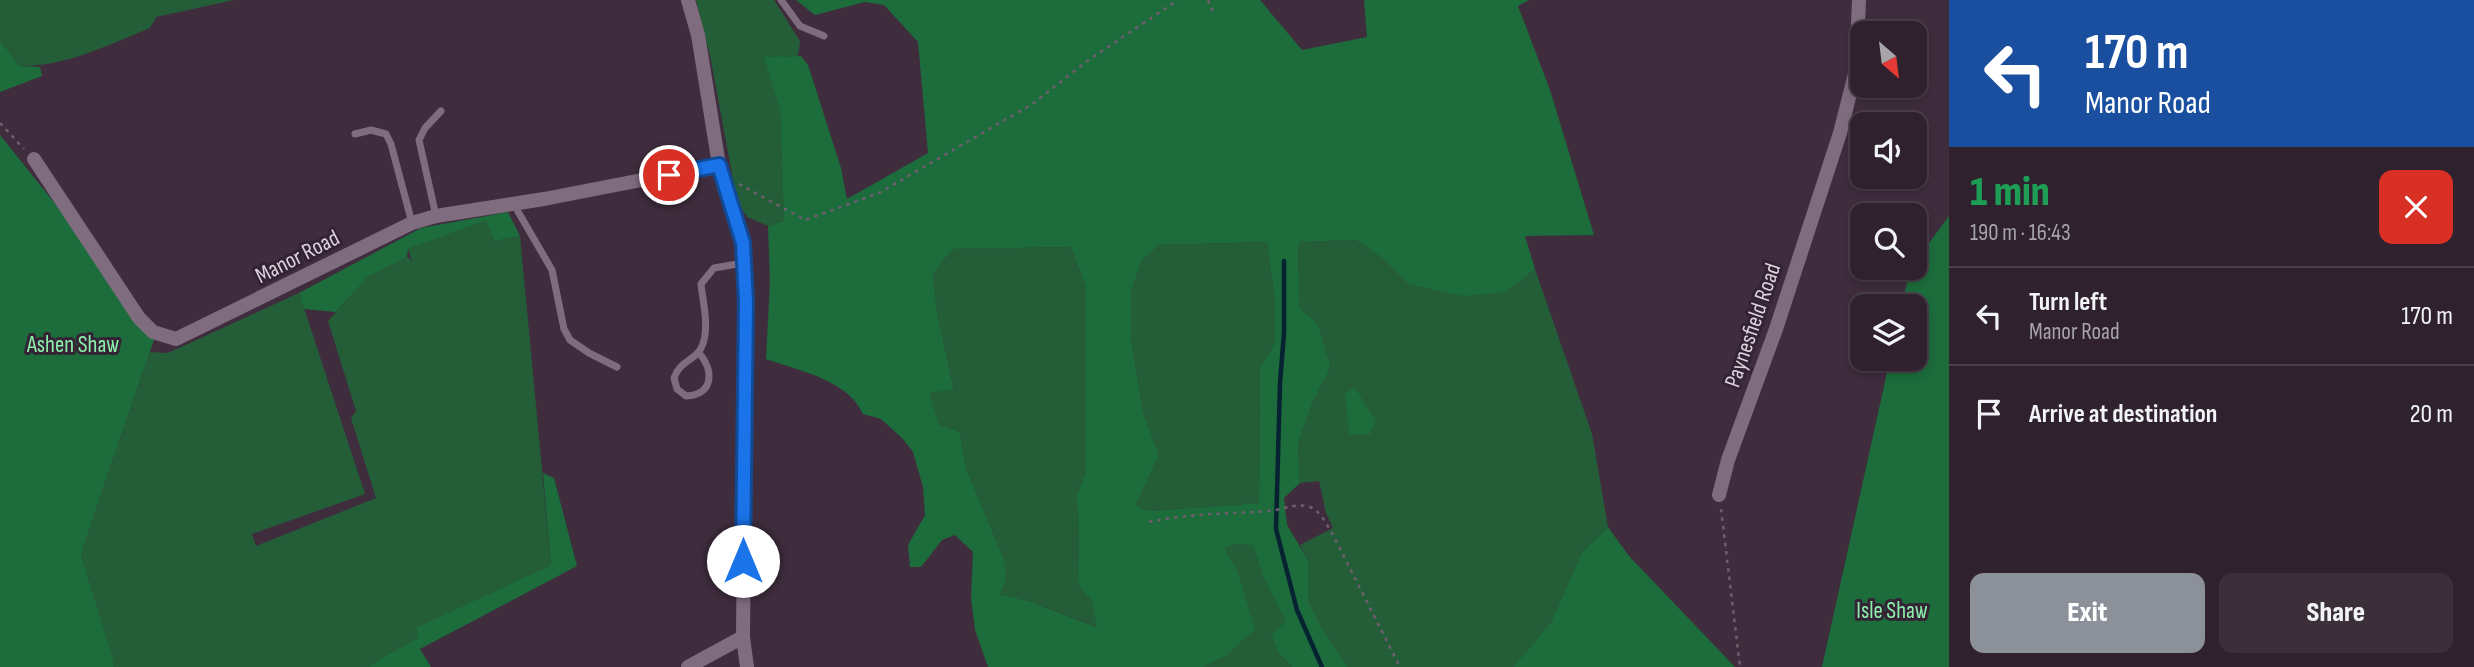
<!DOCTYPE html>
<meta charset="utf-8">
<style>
:root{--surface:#2f222e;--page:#3b2f3a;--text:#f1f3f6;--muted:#a7a4aa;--line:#4a3f4a;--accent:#8c9099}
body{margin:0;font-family:"Sofia Sans Condensed",sans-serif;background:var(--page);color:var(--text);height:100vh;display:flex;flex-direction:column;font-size:26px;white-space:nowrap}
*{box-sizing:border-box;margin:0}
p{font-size:23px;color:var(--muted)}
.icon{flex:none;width:38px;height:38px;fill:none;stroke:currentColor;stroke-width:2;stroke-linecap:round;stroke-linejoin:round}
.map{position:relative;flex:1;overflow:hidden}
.side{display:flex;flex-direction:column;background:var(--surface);width:525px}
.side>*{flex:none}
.guide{background:#1a4fa0;color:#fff;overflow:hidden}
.needle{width:46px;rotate:152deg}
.buttons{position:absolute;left:1850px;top:21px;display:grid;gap:14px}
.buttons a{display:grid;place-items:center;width:77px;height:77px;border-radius:14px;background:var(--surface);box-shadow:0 4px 10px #0003,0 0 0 2px var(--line);font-size:35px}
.pin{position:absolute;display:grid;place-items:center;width:60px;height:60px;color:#fff;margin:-30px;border:4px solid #fff;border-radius:50%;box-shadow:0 2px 7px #0007}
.me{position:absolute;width:77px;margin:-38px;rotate:0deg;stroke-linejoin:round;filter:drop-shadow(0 0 5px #0008)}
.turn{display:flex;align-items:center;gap:24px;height:147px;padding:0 21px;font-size:32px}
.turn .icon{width:91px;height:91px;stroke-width:2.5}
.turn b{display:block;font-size:49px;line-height:60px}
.round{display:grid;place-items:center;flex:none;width:74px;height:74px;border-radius:14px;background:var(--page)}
.head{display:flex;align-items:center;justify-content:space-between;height:119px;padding:0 21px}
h1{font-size:42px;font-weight:800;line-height:52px;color:#1e9e55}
.primary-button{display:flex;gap:14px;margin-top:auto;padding:14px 21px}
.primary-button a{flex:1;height:80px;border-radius:14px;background:var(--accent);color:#fff;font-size:28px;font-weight:800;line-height:80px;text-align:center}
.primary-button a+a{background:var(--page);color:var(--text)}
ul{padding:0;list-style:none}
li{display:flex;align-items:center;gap:21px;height:98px;padding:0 21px;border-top:2px solid var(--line)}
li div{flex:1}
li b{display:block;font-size:26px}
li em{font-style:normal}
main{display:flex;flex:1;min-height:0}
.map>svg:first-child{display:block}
</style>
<main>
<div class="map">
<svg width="1949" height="667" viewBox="0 0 1949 667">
<rect width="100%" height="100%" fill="#3f2d3e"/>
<!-- green -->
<g fill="#245e39">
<path d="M0,0H234L156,17L150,28C108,45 65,67 19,66L0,40Z"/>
<polygon points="696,0 774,0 800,41 798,56 765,58 780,111 784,216 787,220 768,226 747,217 737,201 711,60"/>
<polygon points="486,219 494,241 520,236 551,565 416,629 418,637 367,667 113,667 113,658 81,554 150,352 168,353 299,293 365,494 252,534 256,546 376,498 351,418 356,411 328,321 368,277 407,257 412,261 408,249"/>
<polygon points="1356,240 1382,258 1408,284 1507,292 1535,269 1592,434 1608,527 1582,552 1551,622 1513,667 1348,667 1323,630 1308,600 1308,560 1300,545 1333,528 1326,513 1319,481 1300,483 1298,444 1312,404 1331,367 1318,324 1300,308 1298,251 1300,242"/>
<polygon points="1267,242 1275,301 1275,342 1260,368 1259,503 1149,511 1136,505 1159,455 1143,412 1131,339 1131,292 1142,260 1160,245"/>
<polygon points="1071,247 1086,288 1086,471 1076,498 1079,524 1078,584 1092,602 1098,627 1029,601 1000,594 1004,559 966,468 960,432 939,424 928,392 954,388 937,312 933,274 953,249"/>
<polygon points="1234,544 1253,546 1262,574 1287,622 1271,634 1278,653 1292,667 1203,667 1224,657 1237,570 1225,549"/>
</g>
<!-- forest -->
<g fill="#1c6c3c" fill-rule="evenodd">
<path d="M796,0H1260L1302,50L1367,37L1364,0H1529L1518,6L1550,90L1594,235L1525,236L1535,269L1507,292L1463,296L1408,284L1382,258L1356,240L1300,242L1298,251L1300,308L1318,324L1331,367L1312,404L1298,444L1300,483L1284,498L1287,525L1308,560V600L1323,630L1348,667H1292L1278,653L1271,634L1286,622L1262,574L1253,546L1234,544L1225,549L1237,570L1255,629L1224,657L1203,667H988L975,630L971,598L973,552L955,535L942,540L921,567H910L908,545L925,515L923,487L913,452L903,439L881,419L863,414C847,379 799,371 766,359L770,281L768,226L784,221L780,111L764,57L801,56L808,65L841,168L847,199L928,153L918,42L884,5L865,2L815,15ZM1267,242L1275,301V342L1260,368L1259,503L1149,511L1136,505L1159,455L1143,412L1131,339V292L1142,260L1160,245ZM1071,247L1086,288V471L1076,498L1079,524L1078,584L1092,602L1097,627L1029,601L1000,594L1006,578L1004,559L966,468L960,432L939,424L929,393L954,389L937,312L933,274L953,249Z"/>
<polygon points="0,40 19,66 40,67 42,76 0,92"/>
<polygon points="0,135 157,331 81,554 113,658 113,667 0,667"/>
<polygon points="508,212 520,236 494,241 486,220 408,249 407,257 368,277 336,312 304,309 299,293 421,228"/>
<polygon points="1949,216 1949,667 1822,667 1890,359 1914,359 1914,306 1902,306 1910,268 1914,268 1915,262"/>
<polygon points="1355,388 1376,421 1370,434 1349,434 1345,393"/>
<polygon points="543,473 554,478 577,566 420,649 431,667 367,667 418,637 416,628 551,565"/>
<polygon points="1608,527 1629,556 1735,667 1513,667 1551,622 1582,552"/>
</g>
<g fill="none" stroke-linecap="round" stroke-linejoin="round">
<!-- stream -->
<polyline stroke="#072332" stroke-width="4.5" points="1284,261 1284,333 1280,383 1276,529 1297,610 1322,667"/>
<!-- path -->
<g stroke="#6f5f6e" stroke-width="2.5" stroke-dasharray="3.5 5" stroke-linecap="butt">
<polyline points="1208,0 1215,15"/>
<polyline points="0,123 24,149"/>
<polyline points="739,184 805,220 879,193 1034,103 1087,61 1178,0"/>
<polyline points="1721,509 1740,667"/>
<path d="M1149,522C1190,513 1228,514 1269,511C1281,510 1293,504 1306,506C1319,508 1325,522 1332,533L1400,667"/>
</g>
<!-- lane -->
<g stroke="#806c7f" stroke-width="7">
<polyline points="781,0 800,26 824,36"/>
<polyline points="355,134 371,130 386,134 391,144 412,223"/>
<polyline points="513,203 552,270 564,329 570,340 589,353 617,367"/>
<polyline points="436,216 419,140 425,128 441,111"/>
<path d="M699,353C714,370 714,395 686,396L677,389L674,378C680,361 693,361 700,350C711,332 703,303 701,284L714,268L743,263"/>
</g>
<!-- street -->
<g stroke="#806c7f" stroke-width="14">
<polyline points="688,0 698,35 719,165 743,243 746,302 743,637 747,667"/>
<polyline points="34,159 139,318 153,332 176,339 412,223 436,216 544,199 719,165"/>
<polyline points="1719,495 1728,460 1776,329 1840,133 1856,70 1859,0"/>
<polyline points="688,667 743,637"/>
</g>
</g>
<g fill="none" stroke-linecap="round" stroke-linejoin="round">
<defs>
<polyline id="route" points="669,175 719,165 743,243 746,302 743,561"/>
</defs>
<!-- route casing -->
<use href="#route" stroke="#114b97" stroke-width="18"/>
<!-- route -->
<use href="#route" stroke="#1a73e8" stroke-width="12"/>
</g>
<g text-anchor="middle" stroke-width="6" stroke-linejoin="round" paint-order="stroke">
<!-- street labels -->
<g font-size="23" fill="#ddd2dd" stroke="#342334">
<text transform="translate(297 256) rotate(-27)" y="8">Manor Road</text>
<text transform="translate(1752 325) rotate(-71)" y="8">Paynesfield Road</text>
</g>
<!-- park labels -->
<g font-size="23" fill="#8bf1aa" stroke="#342334">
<text x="73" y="352">Ashen Shaw</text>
<text x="1892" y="618">Isle Shaw</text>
</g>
</g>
</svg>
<div class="buttons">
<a><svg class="needle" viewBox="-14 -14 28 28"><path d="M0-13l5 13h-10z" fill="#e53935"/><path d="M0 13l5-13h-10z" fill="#a7a4aa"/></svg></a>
<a><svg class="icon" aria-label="sound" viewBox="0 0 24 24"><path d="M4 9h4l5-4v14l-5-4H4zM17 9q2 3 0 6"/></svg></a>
<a><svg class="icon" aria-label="search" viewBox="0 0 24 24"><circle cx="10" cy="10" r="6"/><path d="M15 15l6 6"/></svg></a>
<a><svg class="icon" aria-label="layers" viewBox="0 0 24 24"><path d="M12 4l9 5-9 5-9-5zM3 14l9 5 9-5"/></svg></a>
</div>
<div class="pin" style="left:669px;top:175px;background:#d93025"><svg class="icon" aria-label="arrive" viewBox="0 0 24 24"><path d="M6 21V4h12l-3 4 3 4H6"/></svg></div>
<svg class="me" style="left:743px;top:561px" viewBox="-20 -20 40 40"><circle r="19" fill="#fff"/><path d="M0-13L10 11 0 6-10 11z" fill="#1a73e8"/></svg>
</div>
<section class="side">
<div class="guide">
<div class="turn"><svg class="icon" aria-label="left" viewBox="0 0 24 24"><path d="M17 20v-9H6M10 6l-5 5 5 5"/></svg><div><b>170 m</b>Manor Road</div></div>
</div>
<div class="head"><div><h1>1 min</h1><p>190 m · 16:43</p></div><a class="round" style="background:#d93025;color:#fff"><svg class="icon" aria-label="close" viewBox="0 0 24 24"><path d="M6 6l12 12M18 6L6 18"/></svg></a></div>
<ul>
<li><svg class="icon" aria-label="left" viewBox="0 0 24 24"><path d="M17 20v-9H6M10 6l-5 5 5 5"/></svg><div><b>Turn left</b><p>Manor Road</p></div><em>170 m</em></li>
<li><svg class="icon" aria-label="arrive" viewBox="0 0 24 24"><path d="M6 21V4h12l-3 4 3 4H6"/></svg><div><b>Arrive at destination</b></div><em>20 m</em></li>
</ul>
<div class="primary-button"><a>Exit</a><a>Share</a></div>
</section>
</main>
